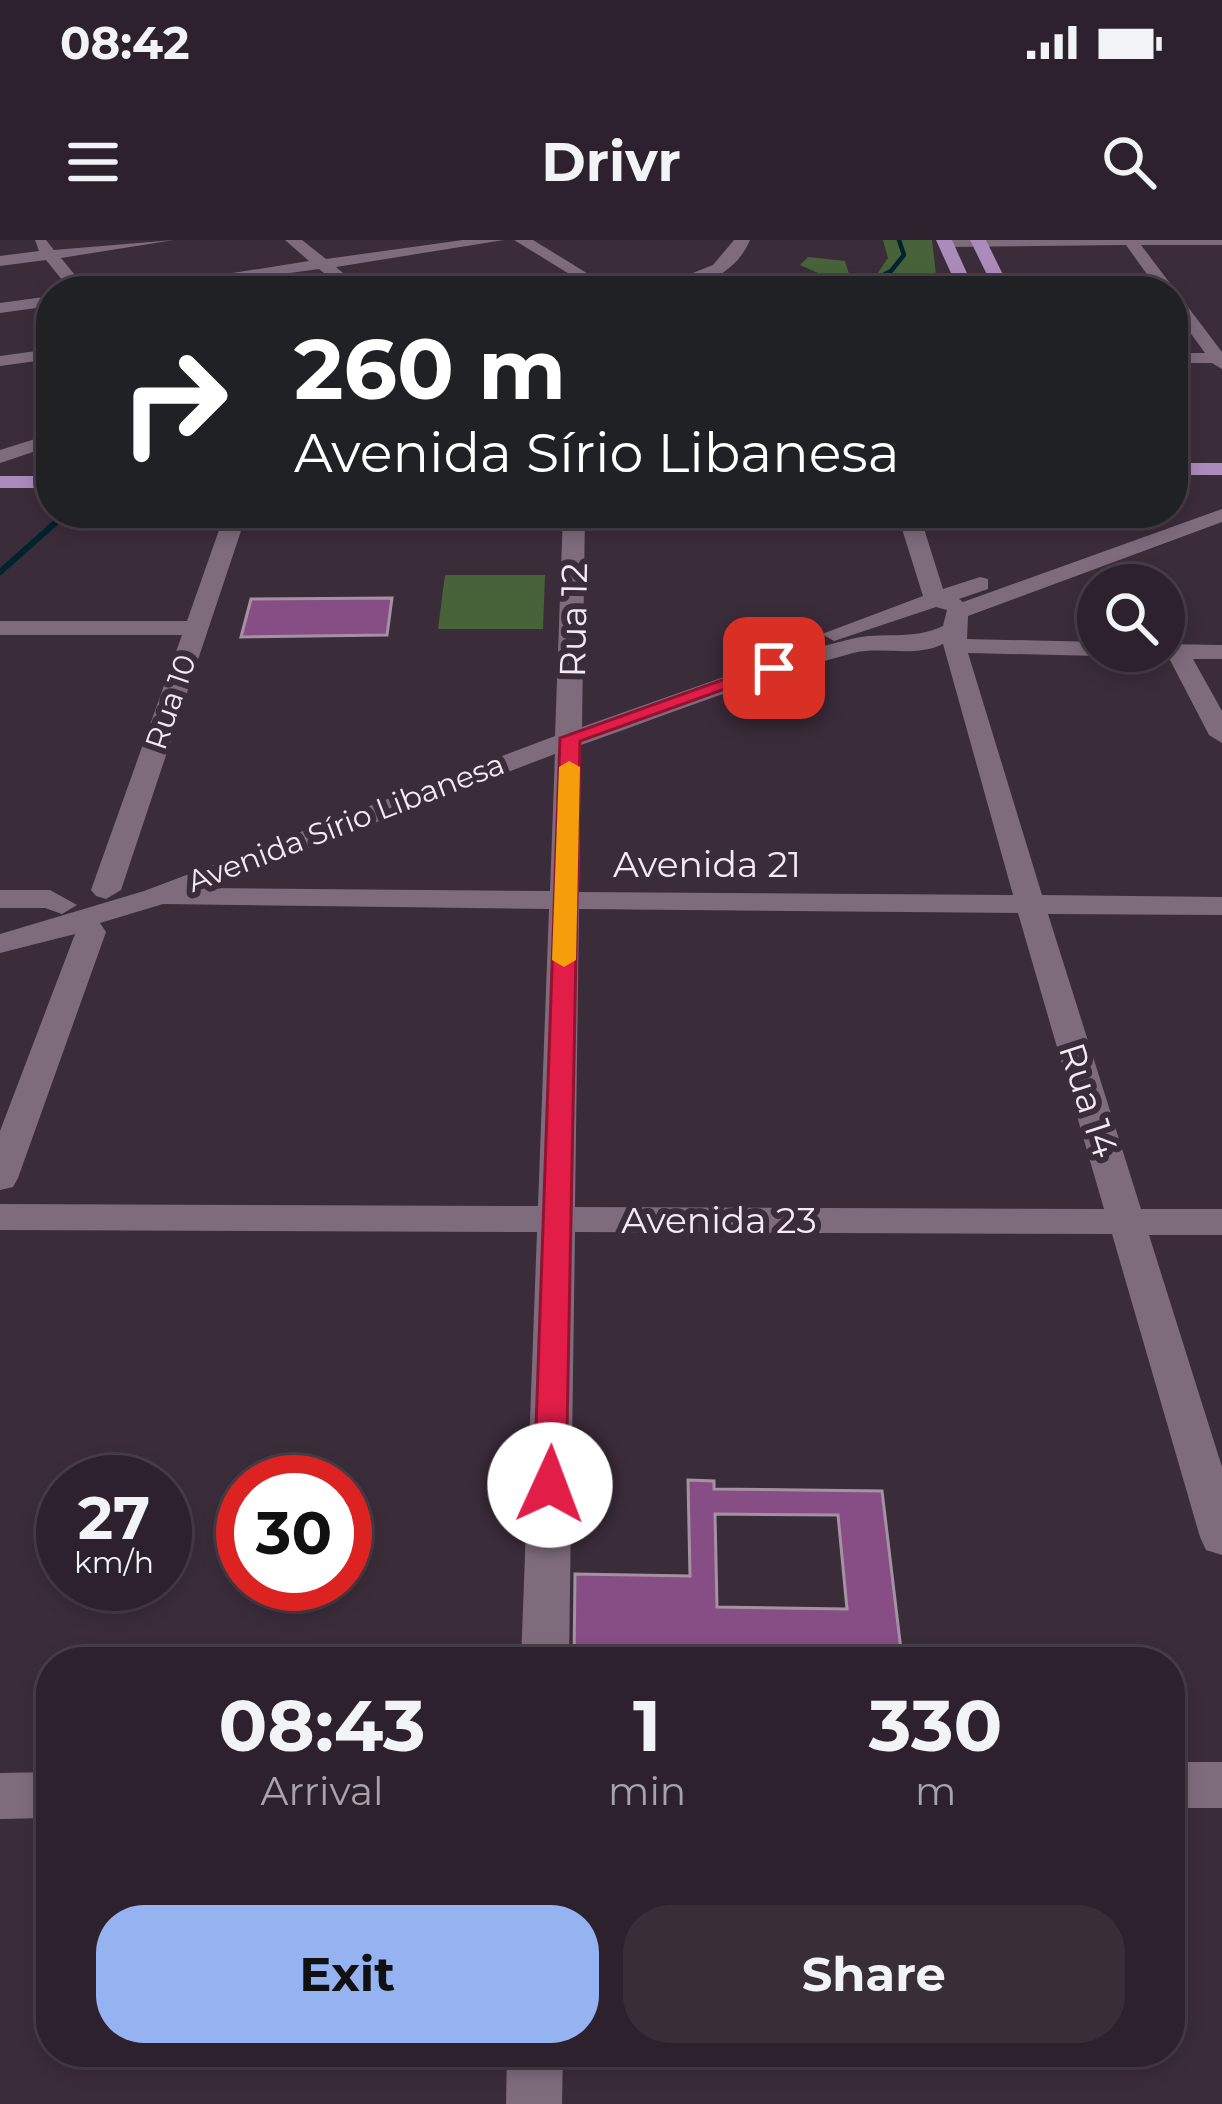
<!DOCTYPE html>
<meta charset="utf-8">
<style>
:root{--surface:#2c212c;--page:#382e38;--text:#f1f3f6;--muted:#a6a3a9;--line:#483e48;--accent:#95b2f1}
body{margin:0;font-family:Montserrat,sans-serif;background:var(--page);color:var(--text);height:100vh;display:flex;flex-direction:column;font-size:45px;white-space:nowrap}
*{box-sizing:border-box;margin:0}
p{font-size:39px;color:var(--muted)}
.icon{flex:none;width:66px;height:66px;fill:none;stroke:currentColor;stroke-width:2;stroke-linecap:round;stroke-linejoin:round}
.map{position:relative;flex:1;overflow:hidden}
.sheet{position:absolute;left:36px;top:1407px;width:1149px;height:420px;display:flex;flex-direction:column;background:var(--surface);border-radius:48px;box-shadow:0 6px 18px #0003,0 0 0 3px var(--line)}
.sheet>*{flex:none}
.guide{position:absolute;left:36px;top:36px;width:1152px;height:252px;border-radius:48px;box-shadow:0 6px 18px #0003,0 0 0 3px var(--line);background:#202124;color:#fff;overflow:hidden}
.tools{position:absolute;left:1077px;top:324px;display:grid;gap:24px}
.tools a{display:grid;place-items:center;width:108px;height:108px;border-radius:50%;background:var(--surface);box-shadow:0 6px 18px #0003,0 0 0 3px var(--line);font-size:60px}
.speed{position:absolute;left:36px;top:1215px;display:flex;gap:24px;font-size:60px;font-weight:700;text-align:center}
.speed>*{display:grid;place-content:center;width:156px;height:156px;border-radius:50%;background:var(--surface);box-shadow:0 6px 18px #0003,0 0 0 3px var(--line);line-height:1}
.speed small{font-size:30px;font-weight:400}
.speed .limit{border:18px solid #d22;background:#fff;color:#111}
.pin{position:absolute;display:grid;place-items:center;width:102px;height:102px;color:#fff;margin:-51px;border-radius:24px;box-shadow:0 6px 18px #0006}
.me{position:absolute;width:132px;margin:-66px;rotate:2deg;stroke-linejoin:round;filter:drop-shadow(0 0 9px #0008)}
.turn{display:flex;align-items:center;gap:42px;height:252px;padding:0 60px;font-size:54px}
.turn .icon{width:156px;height:156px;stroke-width:2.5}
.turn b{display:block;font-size:84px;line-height:102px}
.eta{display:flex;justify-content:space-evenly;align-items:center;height:204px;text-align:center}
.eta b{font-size:72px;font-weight:700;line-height:84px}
.primary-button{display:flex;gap:24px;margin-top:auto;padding:24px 60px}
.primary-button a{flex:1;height:138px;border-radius:48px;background:var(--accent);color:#111;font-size:48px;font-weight:700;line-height:138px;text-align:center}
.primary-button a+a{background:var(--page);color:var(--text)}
.status{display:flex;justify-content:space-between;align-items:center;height:84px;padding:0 60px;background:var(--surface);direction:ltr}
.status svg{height:33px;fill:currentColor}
header{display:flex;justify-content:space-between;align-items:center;height:156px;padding:0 60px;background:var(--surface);font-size:54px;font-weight:700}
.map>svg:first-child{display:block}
</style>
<div class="status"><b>08:42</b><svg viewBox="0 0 49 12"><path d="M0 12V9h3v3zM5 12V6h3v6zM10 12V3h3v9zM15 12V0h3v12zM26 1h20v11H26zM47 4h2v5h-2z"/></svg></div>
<header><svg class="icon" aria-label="menu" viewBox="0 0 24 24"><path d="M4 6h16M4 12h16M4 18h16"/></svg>Drivr<svg class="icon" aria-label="search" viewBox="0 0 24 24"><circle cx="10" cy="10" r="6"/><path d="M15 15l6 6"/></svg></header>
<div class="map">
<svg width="1222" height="1864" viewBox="0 0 1222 1864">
<rect width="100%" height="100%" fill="#3b2c3a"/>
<!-- green -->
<g fill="#486339">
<polygon points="883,0 932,0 936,35 882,42 883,51 858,51 800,25 808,17 845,21 849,34 875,37 888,18"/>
<polygon points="445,335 545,335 543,389 438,389"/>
</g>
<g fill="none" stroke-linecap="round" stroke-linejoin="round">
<!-- stream-far1 -->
<polyline stroke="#00232c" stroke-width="4.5" points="853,51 891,31 904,15 899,0"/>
<!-- stream -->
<polyline stroke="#00232c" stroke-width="6" points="0,332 63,276 73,273"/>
</g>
<!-- building -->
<g fill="#864e84" stroke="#a492a3" stroke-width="3" fill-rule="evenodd">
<polygon points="392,358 387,395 241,397 251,359"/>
<path d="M688,1240L714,1241V1249L882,1251L901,1410H851L853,1422H574L575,1334L690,1336ZM715,1274L838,1275L847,1369L717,1367Z"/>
</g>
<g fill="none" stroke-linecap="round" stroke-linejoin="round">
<!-- minor -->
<g fill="#7e6c7c" fill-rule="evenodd">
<polygon points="35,0 46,0 54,10 174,0 61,18 88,51 71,51 46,20 0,26 0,16 39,11"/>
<polygon points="285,0 302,0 326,19 463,0 504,0 336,27 364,51 346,51 319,29 161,51 118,51 309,21"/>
<polygon points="514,0 533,0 616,51 597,51"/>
<path d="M734,0H750C733,41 687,51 647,51L713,25Z"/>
<polygon points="939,0 1222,0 1222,5 1141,5 1222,112 1222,129 1212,123 1173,123 1173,113 1205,113 1173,69 1173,51 1159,51 1126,5 945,7"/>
<polygon points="51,56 51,66 0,73 0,63"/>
<polygon points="51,109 51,119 0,126 0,116"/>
<polygon points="51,194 51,206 0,223 0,210"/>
<path d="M1222,269V282L968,376L967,399L1098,402V411H1109L1098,416L968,413L1042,655L1222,657V675L1048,674L1141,969H1222V995H1149L1222,1227V1315L1206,1310L1200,1297L1112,994L575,992L569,1422H521L537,992L0,990V964L538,966L549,669L163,664L100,683L106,692L18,938L13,947L0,950V891L75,694L0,713V694L144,651L555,496L563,273H585L582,487C671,456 759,422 851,399C883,391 912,401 943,386L947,370L936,367L834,401L822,394L923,356L897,273H919L943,349L980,337L988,339V349L959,359L963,362ZM943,404L1013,655L579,652L581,505C671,473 760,438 853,413C883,406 914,418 943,404ZM555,514L550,651L204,648ZM579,669L1018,673L1104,969L575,967Z"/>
<polygon points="225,273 247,273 121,650 106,659 96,656 91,650 182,395 0,395 0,381 187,381"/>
<polygon points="1164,404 1222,405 1222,419 1193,419 1222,471 1222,503 1209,495 1169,418 1152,411 1164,411"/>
<polygon points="0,650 50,650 77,665 62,674 45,668 0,668"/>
<rect x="1170" y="1522" width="52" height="46"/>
<polygon points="51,1532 51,1578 0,1579 0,1533"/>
<polygon points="507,1812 563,1812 562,1864 506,1864"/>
</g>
<!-- major -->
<g fill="#aa8bbb" fill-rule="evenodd">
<polygon points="936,0 952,0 975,51 959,51"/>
<polygon points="970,0 986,0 1011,51 995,51"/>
<rect x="1173" y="223" width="49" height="12"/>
<rect x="0" y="236" width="51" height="12"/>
</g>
</g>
<!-- route -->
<polygon fill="#e11d48" stroke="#92132f" stroke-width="3" points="767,424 783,428 580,501 566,1245 561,1254 550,1258 538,1254 534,1245 560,498"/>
<!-- slow -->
<polygon fill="#f59e0b" points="569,521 580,527 576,720 564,727 552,720 559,527"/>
<g text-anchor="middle" stroke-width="12" stroke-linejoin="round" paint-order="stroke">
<!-- far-street labels -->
<g font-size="30" fill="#f4eaf3" stroke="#3b2c3a">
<text transform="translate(171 462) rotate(-71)" y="10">Rua 10</text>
<text transform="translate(346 583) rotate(-21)" y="10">Avenida Sírio Libanesa</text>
</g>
<!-- street labels -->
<g font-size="36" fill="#f4eaf3" stroke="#3b2c3a">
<text transform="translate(573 380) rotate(-89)" y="13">Rua 12</text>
<text x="707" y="637">Avenida 21</text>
<text transform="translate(1089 860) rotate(72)" y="13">Rua 14</text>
<text x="719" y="993">Avenida 23</text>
</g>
</g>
</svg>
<div class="tools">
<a><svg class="icon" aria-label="search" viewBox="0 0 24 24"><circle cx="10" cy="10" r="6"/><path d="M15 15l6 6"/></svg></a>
</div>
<div class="speed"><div>27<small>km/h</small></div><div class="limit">30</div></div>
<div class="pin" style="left:774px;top:428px;background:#d93025"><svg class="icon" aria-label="arrive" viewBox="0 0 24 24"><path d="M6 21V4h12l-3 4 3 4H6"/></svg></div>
<svg class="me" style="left:550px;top:1245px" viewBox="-20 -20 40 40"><circle r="19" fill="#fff"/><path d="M0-13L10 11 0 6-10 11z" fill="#e11d48"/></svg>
<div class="guide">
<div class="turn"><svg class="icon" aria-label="right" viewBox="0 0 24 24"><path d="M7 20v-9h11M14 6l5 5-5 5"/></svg><div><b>260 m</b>Avenida Sírio Libanesa</div></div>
</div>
<section class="sheet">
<div class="eta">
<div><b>08:43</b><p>Arrival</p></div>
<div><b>1</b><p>min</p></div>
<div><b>330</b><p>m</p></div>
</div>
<div class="primary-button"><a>Exit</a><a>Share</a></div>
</section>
</div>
